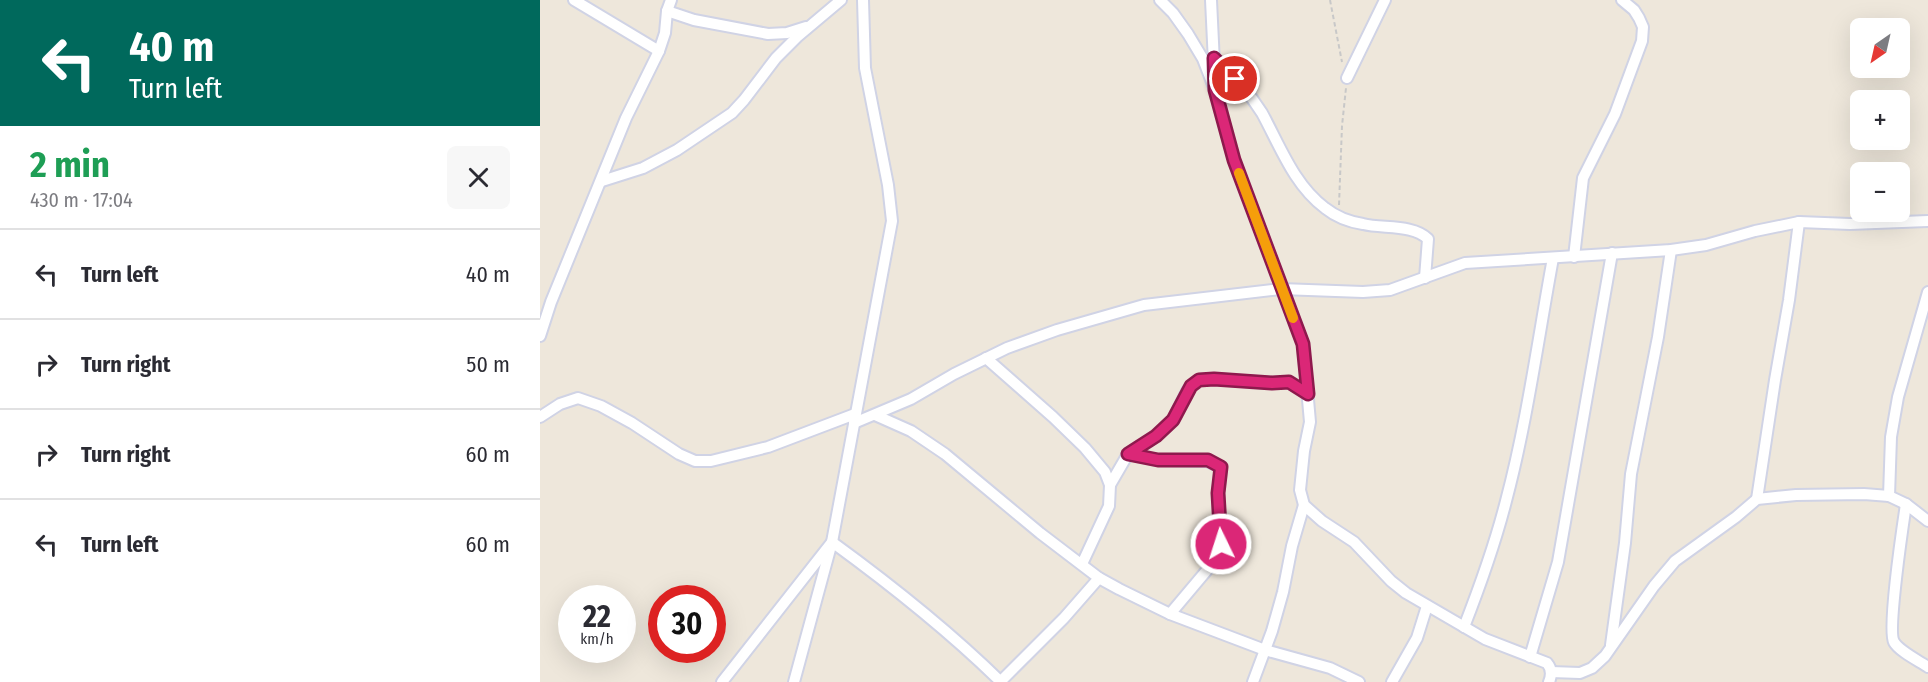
<!DOCTYPE html>
<meta charset="utf-8">
<style>
:root{--surface:#fff;--page:#f7f7f7;--text:#2b2b33;--muted:#7c7c81;--line:#e1e1e2}
body{margin:0;font-family:"Fira Sans Condensed",sans-serif;background:var(--page);color:var(--text);height:100vh;display:flex;flex-direction:column;font-size:22px;white-space:nowrap}
*{box-sizing:border-box;margin:0}
p{font-size:20px;color:var(--muted)}
.icon{flex:none;width:33px;height:33px;fill:none;stroke:currentColor;stroke-width:2;stroke-linecap:round;stroke-linejoin:round}
.map{position:relative;flex:1;overflow:hidden}
.details{display:flex;flex-direction:column;background:var(--surface);width:540px}
.details>*{flex:none}
.banner{background:#00695c;color:#fff;overflow:hidden}
.needle{width:39px;rotate:214deg}
.controls{position:absolute;left:1310px;top:18px;display:grid;gap:12px}
.controls a{display:grid;place-items:center;width:60px;height:60px;border-radius:9px;background:var(--surface);box-shadow:0 6px 24px #0002;font-size:30px}
.speed{position:absolute;left:18px;top:585px;display:flex;gap:12px;font-size:30px;font-weight:700;text-align:center}
.speed>*{display:grid;place-content:center;width:78px;height:78px;border-radius:50%;background:var(--surface);box-shadow:0 6px 24px #0002;line-height:1}
.speed small{font-size:15px;font-weight:400}
.speed .limit{border:9px solid #d22;background:#fff;color:#111}
.pin{position:absolute;display:grid;place-items:center;width:51px;height:51px;color:#fff;margin:-26px;border:3px solid #fff;border-radius:50%;box-shadow:0 2px 6px #0007}
.me{position:absolute;width:66px;margin:-33px;rotate:356deg;stroke-linejoin:round;filter:drop-shadow(0 0 4px #0008)}
.turn{display:flex;align-items:center;gap:21px;height:126px;padding:0 30px;font-size:27px}
.turn .icon{width:78px;height:78px;stroke-width:2.5}
.turn b{display:block;font-size:42px;line-height:51px}
.round{display:grid;place-items:center;flex:none;width:63px;height:63px;border-radius:9px;background:var(--page)}
.headline{display:flex;align-items:center;justify-content:space-between;height:102px;padding:0 30px}
h1{font-size:36px;font-weight:700;line-height:45px;color:#1e9e55}
ul{padding:0;list-style:none}
li{display:flex;align-items:center;gap:18px;height:90px;padding:0 30px;border-top:2px solid var(--line)}
li div{flex:1}
li b{display:block;font-size:22px}
li em{font-style:normal}
main{display:flex;flex:1;min-height:0}
.map>svg:first-child{display:block}
</style>
<main>
<section class="details">
<div class="banner">
<div class="turn"><svg class="icon" aria-label="left" viewBox="0 0 24 24"><path d="M17 20v-9H6M10 6l-5 5 5 5"/></svg><div><b>40 m</b>Turn left</div></div>
</div>
<div class="headline"><div><h1>2 min</h1><p>430 m · 17:04</p></div><a class="round"><svg class="icon" aria-label="close" viewBox="0 0 24 24"><path d="M6 6l12 12M18 6L6 18"/></svg></a></div>
<ul>
<li><svg class="icon" aria-label="left" viewBox="0 0 24 24"><path d="M17 20v-9H6M10 6l-5 5 5 5"/></svg><div><b>Turn left</b></div><em>40 m</em></li>
<li><svg class="icon" aria-label="right" viewBox="0 0 24 24"><path d="M7 20v-9h11M14 6l5 5-5 5"/></svg><div><b>Turn right</b></div><em>50 m</em></li>
<li><svg class="icon" aria-label="right" viewBox="0 0 24 24"><path d="M7 20v-9h11M14 6l5 5-5 5"/></svg><div><b>Turn right</b></div><em>60 m</em></li>
<li><svg class="icon" aria-label="left" viewBox="0 0 24 24"><path d="M17 20v-9H6M10 6l-5 5 5 5"/></svg><div><b>Turn left</b></div><em>60 m</em></li>
</ul>
</section>
<div class="map">
<svg width="1388" height="682" viewBox="0 0 1388 682">
<rect width="100%" height="100%" fill="#eee7db"/>
<g fill="none" stroke-linecap="round" stroke-linejoin="round">
<defs>
<g id="street">
<polyline points="34,0 119,51"/>
<path d="M620,0L633,13L648,34L663,59L675,90L694,160L763,344L770,422L764,451L760,490L764,505L782,521L814,542L851,581L866,593L945,639L1007,663C1012,669 1012,675 1009,682"/>
<polyline points="671,0 674,63"/>
<polyline points="127,11 154,20 228,34 247,33 266,27"/>
<path d="M674,58C692,74 709,92 722,113C740,146 754,185 785,208C795,216 810,222 823,224C843,229 873,224 888,239L885,278"/>
<polyline points="807,78 845,0"/>
<polyline points="62,181 103,168 137,150 192,113 204,100 236,58 257,37 301,0"/>
<polyline points="1034,257 1043,178 1075,114 1102,41 1103,27 1099,18 1094,10 1082,0"/>
<polyline points="0,336 11,302 86,118 119,51 125,33 127,11 131,0"/>
<polyline points="446,358 513,417 545,448 565,472 570,485 569,506 542,564"/>
<polyline points="335,415 371,431 405,454 500,533 559,578 579,589 630,614 725,650 790,668 819,682"/>
<polyline points="0,417 20,404 38,398 61,406 92,423 139,454 155,461 171,461 228,447 315,414"/>
<polyline points="314,423 371,399 414,374 467,348 517,330 604,305 741,289 823,292 850,290 925,263 1131,250 1166,245 1215,231 1259,222 1310,224 1388,221"/>
<polyline points="588,454 618,460 667,461 681,467 678,493 681,544 678,557 630,614"/>
<polyline points="570,485 588,454 616,436 633,420 647,391 651,386 659,380 674,379 732,383 749,382 768,394"/>
<polyline points="1349,496 1351,437 1358,397 1388,292"/>
<polyline points="1217,499 1235,380 1249,300 1259,222"/>
<path d="M1366,504C1363,524 1347,631 1354,642C1359,651 1379,661 1388,667"/>
<path d="M924,627C940,586 955,544 966,501C987,422 998,339 1013,258"/>
<polyline points="1071,645 1085,543 1091,474 1118,337 1131,250"/>
<polyline points="990,657 1018,562 1072,253"/>
<polyline points="1011,672 1040,673 1052,668 1065,656 1114,586 1135,561 1196,517 1217,499 1256,495 1324,494 1349,496 1366,504 1388,521"/>
<polyline points="461,681 524,618 559,578"/>
<path d="M182,682L292,542C351,585 409,631 461,682"/>
<polyline points="254,682 292,542 352,221 348,185 325,68 323,0"/>
<polyline points="713,682 732,631 743,592 752,546 764,505"/>
<polyline points="852,682 877,638 887,606"/>
</g>
</defs>
<!-- street casing -->
<use href="#street" stroke="#d0d3e5" stroke-width="14"/>
<!-- path -->
<g stroke="#c8c8c8" stroke-width="2" stroke-dasharray="4.5 3" stroke-linecap="butt">
<polyline points="790,0 802,62"/>
<polyline points="799,205 802,126 806,88"/>
</g>
<!-- street -->
<use href="#street" stroke="#fff" stroke-width="10"/>
</g>
<g fill="none" stroke-linecap="round" stroke-linejoin="round">
<defs>
<polyline id="route" points="681,544 678,493 681,467 668,460 618,460 588,454 616,436 633,420 651,386 659,380 674,379 732,383 749,382 768,394 763,344 694,160 675,90 674,58 695,79"/>
</defs>
<!-- route casing -->
<use href="#route" stroke="#8e194d" stroke-width="15"/>
<!-- route -->
<use href="#route" stroke="#db2777" stroke-width="10"/>
<!-- slow -->
<polyline stroke="#f59e0b" stroke-width="10" points="699,173 753,318"/>
</g>
</svg>
<div class="controls">
<a><svg class="needle" viewBox="-14 -14 28 28"><path d="M0-13l5 13h-10z" fill="#e53935"/><path d="M0 13l5-13h-10z" fill="#7c7c81"/></svg></a>
<a>+</a>
<a>−</a>
</div>
<div class="speed"><div>22<small>km/h</small></div><div class="limit">30</div></div>
<div class="pin" style="left:695px;top:79px;background:#d93025"><svg class="icon" aria-label="arrive" viewBox="0 0 24 24"><path d="M6 21V4h12l-3 4 3 4H6"/></svg></div>
<svg class="me" style="left:681px;top:544px" viewBox="-20 -20 40 40"><circle r="17" fill="#db2777" stroke="#fff" stroke-width="3"/><path d="M0-11L8 9 0 5-8 9z" fill="#fff"/></svg>
</div>
</main>
